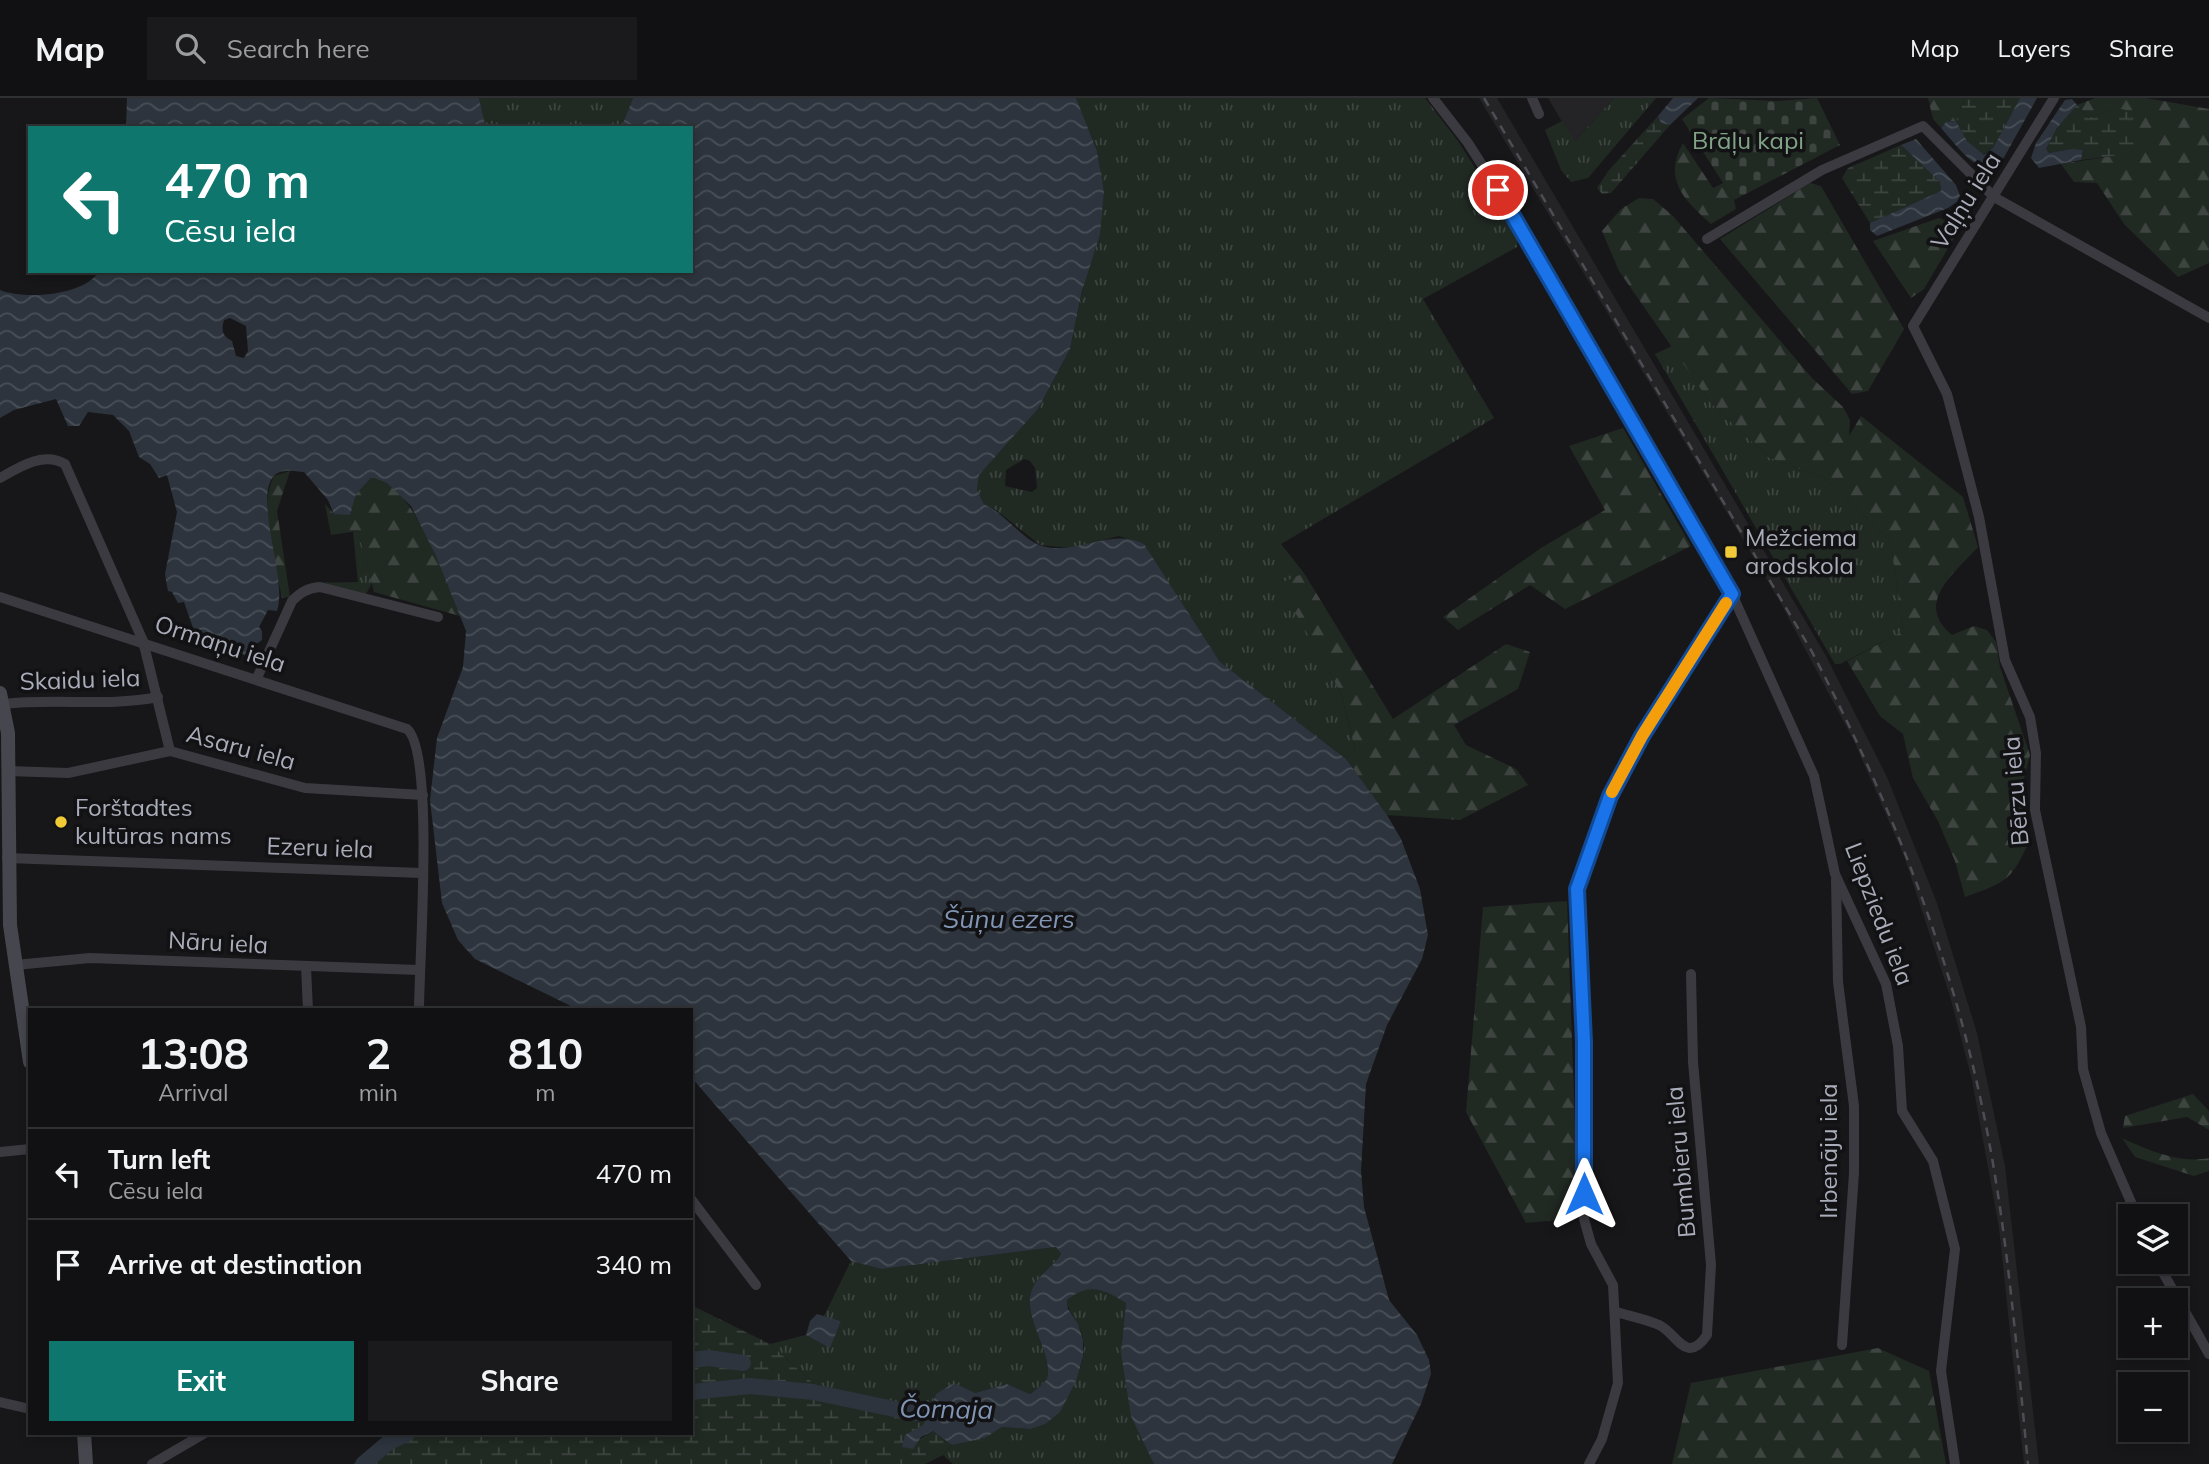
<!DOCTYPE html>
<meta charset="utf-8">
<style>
:root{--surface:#111113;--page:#1a1a1c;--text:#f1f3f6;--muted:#9c9da0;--line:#303133;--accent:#0f766e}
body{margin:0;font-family:Mulish,sans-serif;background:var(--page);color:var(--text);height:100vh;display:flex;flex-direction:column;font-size:26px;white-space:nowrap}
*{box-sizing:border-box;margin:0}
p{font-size:23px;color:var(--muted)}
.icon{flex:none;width:38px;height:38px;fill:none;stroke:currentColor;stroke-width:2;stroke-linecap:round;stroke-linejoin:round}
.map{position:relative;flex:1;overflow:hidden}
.panel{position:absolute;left:28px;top:910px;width:665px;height:427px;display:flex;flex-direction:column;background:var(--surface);border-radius:0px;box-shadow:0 4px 10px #0003,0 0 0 2px var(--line)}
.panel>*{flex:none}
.banner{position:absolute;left:28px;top:28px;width:665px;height:147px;border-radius:0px;box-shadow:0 4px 10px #0003,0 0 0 2px var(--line);background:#0f766e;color:#fff;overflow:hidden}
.fabs{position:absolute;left:2118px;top:1106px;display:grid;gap:14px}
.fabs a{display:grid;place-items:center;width:70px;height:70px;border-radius:0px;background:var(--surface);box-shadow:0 4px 10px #0003,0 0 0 2px var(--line);font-size:35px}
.pin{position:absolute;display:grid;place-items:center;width:60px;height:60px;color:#fff;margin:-30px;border:4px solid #fff;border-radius:50%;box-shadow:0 2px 7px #0007}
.me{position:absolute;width:77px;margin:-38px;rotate:0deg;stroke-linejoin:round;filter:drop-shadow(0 0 5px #0008)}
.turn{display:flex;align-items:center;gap:24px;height:147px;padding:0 21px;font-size:32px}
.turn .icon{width:91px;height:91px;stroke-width:2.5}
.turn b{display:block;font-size:49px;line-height:60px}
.eta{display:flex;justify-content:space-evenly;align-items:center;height:119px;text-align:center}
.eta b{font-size:42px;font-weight:700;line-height:49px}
.cta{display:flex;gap:14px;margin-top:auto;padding:14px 21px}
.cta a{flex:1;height:80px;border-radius:0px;background:var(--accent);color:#fff;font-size:28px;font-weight:700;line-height:80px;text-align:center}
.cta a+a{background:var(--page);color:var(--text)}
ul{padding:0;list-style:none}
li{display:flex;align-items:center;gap:21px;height:91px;padding:0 21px;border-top:2px solid var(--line)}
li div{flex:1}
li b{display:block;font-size:26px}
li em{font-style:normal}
header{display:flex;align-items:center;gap:42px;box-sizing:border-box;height:98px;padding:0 35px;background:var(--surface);border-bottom:2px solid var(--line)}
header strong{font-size:33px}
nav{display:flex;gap:38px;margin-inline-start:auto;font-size:24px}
.search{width:490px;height:63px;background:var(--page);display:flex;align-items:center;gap:18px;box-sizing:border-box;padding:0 24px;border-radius:0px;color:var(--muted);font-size:26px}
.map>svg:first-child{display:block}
</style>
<header>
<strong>Map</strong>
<div class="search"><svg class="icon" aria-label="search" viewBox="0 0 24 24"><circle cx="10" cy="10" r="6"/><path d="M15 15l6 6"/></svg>Search here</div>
<nav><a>Map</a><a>Layers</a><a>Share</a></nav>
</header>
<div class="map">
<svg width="2209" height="1366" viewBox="0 0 2209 1366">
<defs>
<pattern id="grass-tufts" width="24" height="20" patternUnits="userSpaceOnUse" patternTransform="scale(1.75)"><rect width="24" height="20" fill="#212923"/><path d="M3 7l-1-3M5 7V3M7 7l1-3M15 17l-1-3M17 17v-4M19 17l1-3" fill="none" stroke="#3e4541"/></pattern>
<pattern id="forest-firs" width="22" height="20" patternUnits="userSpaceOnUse" patternTransform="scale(1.75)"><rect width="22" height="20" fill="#212923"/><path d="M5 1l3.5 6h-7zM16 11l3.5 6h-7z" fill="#3e4541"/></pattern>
<pattern id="wetland-marsh" width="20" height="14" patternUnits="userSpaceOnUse" patternTransform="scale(1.75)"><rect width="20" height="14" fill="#212923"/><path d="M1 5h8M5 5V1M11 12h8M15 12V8" fill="none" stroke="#3e4541"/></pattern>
<pattern id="cemetery-stones" width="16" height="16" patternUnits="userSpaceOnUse" patternTransform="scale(1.75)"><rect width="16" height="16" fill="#212923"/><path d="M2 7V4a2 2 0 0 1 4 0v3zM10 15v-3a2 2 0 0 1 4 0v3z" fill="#3e4541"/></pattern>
<pattern id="water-waves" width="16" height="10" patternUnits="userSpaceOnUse" patternTransform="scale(1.75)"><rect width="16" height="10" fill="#2d343d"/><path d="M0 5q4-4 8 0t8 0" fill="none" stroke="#494f57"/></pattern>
</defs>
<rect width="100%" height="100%" fill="#171719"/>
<!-- built -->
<g fill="#242326">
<polygon points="1479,0 1497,0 1826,558 1887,679 1937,805 1977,935 2005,1068 2039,1366 2024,1366 1999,1130 1972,982 1950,898 1904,758 1854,643 1779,502"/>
<polygon points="1548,0 1614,0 1574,44"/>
</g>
<!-- grass -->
<g fill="url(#grass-tufts)" fill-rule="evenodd">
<polygon points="479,0 633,0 621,30 486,30"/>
<path d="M1076,0H1425L1458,43L1518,138L1517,149L1423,201L1494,320L1281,446L1304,475L1280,486L1341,595L1355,652L1346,661L1220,564L1144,446L1119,438L1071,450L1040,447L996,412L984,406L977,392L979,377L1038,311L1070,251L1104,93L1097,53ZM1024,361L1030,363L1035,370L1037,390L1032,394L1005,388L1006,372Z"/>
<polygon points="1614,0 1656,0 1588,80 1571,84 1561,72 1545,32 1562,23 1575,43"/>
<polygon points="1672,248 1710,304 1768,359 1824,380 1891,443 1903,533 1840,566 1835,566 1655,256"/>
<polygon points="358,433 372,485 366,496 310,485 358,484 353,434"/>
<path d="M1056,1149L1061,1156C1052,1171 1033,1180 1030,1199C1026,1223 1056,1264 1046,1282C1043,1287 1035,1292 1030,1296L1007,1286L975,1295L936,1296L932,1306L910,1310L816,1288L770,1246L806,1237L830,1249L841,1223L824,1218L851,1163L881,1171Z"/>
<path d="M1101,1190L1126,1205L1121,1255L1154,1366H953L943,1357L952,1347L985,1340L1002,1329L1030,1331C1055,1306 1089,1281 1083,1241C1081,1226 1068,1217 1067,1202L1079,1192Z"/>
</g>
<!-- forest -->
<g fill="url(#forest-firs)">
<polygon points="1928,0 1964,0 1956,23 1946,24 1941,30 1933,21"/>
<polygon points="2095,0 2146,0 2209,11 2209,165 2178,179 2124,126 2097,85 2074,84 2061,66 2113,58 2117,10 2089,20 2077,7"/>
<path d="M1683,45L1713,90L1723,85L1734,102L1736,111L1711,126C1683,101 1663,81 1683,45Z"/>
<polygon points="1810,85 1821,88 1904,231 1868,293 1852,296 1720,141"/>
<path d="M1639,100L1653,101L1673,118L1812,280L1843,309L1850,322L1849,338L1861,318L1963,399L1978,449C1955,475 1913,505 1952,537L1974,528L1987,532L1996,544L2000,569L2030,657L2022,688V719L2032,738C2011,782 2010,783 1965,799L1955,763L1938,723L1913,680L1903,636L1880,618L1847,563L1903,533L1891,443L1824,380L1768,359L1710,304L1619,173L1602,133L1621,111Z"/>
<polygon points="1939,120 1960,130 1924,191 1911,200 1873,143"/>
<polygon points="1623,330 1691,448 1565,511 1530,487 1458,532 1443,519 1541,450 1605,412 1569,348"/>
<path d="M290,373L277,413L290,499L282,500C275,464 257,413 274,378Z"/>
<path d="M372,379C412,382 447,485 460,518L374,494L358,433L331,437L325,406L334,416H350L356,396Z"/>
<polygon points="1304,475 1393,621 1506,546 1530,554 1518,591 1454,627 1466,647 1516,671 1528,687 1460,722 1387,717 1346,661 1355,651 1341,595 1279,486"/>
<polygon points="1567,803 1578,1111 1569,1121 1526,1125 1466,1014 1483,809"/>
<polygon points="2193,996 2209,1013 2209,1032 2187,1019 2123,1030 2125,1018"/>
<path d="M2122,1040C2148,1052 2180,1066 2209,1060V1073L2194,1078L2135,1059Z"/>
<polygon points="1878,1250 1929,1273 1946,1366 1672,1366 1691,1285"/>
</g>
<!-- wetland -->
<g fill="url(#wetland-marsh)">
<polygon points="1964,0 2020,0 1993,50 1983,57 1967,43 1956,23"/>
<polygon points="2077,7 2089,20 2117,10 2135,14 2137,47 2113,58 2081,62 2083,53 2071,51 2049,55 2046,51 2057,30"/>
<polygon points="1658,18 1661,25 1670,27 1611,95 1602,96 1597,90 1609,72"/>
<polygon points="1901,47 1940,84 1941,93 1870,125 1842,80 1848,70"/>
<polygon points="691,1207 770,1246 816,1288 910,1310 932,1306 923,1327 909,1336 917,1343 933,1333 952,1347 943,1357 925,1366 353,1366 390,1335 691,1335"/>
</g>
<!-- cemetery -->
<polygon fill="url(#cemetery-stones)" points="1709,0 1777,3 1817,0 1840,47 1734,102 1682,21"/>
<!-- water -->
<g fill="url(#water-waves)" fill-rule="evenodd">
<polygon points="127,0 479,0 486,30 126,30"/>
<path d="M633,0H1076L1097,53L1104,93L1100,136L1082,193L1070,251L1038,311L979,377L977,392L984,406C1004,415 1023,442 1042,448C1078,458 1110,429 1144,446L1220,564L1346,661L1387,717L1401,741L1420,791L1428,837L1422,861L1387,927L1366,986L1361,1073L1364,1109L1389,1202L1417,1237L1429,1262L1431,1276L1421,1306L1392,1366H1154L1131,1318L1121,1255L1126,1205C1104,1191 1089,1184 1067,1202L1068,1211L1078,1226L1083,1242V1259L1076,1283L1060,1314L1045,1326L1030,1331L1002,1329L985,1340L952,1347L933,1333L921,1339L913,1351L902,1349L905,1337L923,1327L936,1296L954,1285L975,1295L1007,1286L1030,1296C1035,1292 1043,1287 1046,1282C1056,1264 1026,1223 1030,1199C1033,1179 1052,1171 1061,1156L1056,1149L881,1171L851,1163L691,979V912H579L475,861L458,842L442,805L430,702L437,640L463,569L466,533L436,458L411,408L387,385L372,379L356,396L350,417L334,416L328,402L304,374C294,373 280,370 273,379C254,404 288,481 277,513L268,512L259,529L262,533V542L255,547L251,559L198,544L184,504L178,505L172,494L168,493L165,476L177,414L167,377L159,380L150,366L139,359L129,333L113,317L88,314L79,328H68L56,301L14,312L0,320V192C24,202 85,198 99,173H691V30H621ZM230,220L246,228L248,253L244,260L236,258L232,243C222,238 221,232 224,222Z"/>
<polygon points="1673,0 1698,0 1670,27 1661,25 1658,18"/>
<path d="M2020,0H2037L2002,63L1992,74C1970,67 1956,47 1941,30L1946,24L1956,23L1967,43L1984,57L1993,50Z"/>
<polygon points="2072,1 2077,7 2057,30 2046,51 2049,55 2071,51 2083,52 2081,62 2039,70 2031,60 2036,45 2065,2"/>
<polygon points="1916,41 1956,87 1961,101 1948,110 1877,138 1870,132 1870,125 1941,93 1940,84 1901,47"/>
<polygon points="817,1216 841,1223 830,1250 806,1237 810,1223"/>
</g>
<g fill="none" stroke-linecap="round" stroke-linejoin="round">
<!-- river -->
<g stroke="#2d343d" stroke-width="16">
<polyline points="691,1262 709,1260 743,1265"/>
<polyline points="691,1294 750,1288 813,1294 913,1315 948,1313"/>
<polyline points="363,1366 389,1344 408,1335"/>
</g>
<!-- street -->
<g stroke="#3a3a40" stroke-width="10">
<polyline points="1433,0 1468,45 1528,139 1732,496 1814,678 1835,776 1886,886 1898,948 1902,1013 1933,1063 1955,1151 1941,1273 1955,1366"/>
<polyline points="1532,0 1539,16"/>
<polyline points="2054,0 1913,228 1947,296 1979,419 2005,562 2030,619 2036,655 2035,712 2081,929 2083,971 2101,1035 2137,1118"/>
<polyline points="1707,141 1822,72 1923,28 1994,99 2209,220"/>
<path d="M0,380C19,369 44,353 65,366L143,543L170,653"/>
<path d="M0,499L407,631C435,654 419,865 419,912"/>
<path d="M257,580L292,503C301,494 308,490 320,489L438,519"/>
<path d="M4,606C55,600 108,609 158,599"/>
<polyline points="8,673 68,675 170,653 305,690 423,697"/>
<polyline points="7,760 422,775"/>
<polyline points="1836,782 1838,884 1854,1008 1854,1075 1842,1247"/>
<polyline points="15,867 90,860 419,872"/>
<polyline points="306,869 308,912"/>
<polyline points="0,1054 30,1051"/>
<polyline points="691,1101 756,1187"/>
<polyline points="2157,1164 2209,1256"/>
<path d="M1616,1214C1630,1218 1646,1221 1659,1227C1677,1235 1686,1268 1707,1237L1711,1167L1693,964L1691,876"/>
<polyline points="0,1304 30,1311"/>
<polyline points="152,1366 205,1335"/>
<polyline points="1589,1366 1602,1341 1618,1285 1613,1187 1591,1146 1584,1121 1584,945 1577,791 1610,698 1641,638 1732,496"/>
</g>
<!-- secondary -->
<g stroke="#46474e" stroke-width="14">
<polyline points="0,595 8,635 10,827 30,964"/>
<polyline points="84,1335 86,1366"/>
</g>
<!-- rail -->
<path stroke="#4d4e55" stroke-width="2.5" stroke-dasharray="9 7" stroke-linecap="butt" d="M1484,0L1811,552C1887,697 1948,847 1982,1008C2007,1126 2016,1246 2028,1366"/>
</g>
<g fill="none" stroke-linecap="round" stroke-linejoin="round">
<defs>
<polyline id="route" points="1498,92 1732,496 1642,638 1610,698 1577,791 1584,944 1584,1096"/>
</defs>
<!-- route casing -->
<use href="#route" stroke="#114b97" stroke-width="18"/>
<!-- route -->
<use href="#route" stroke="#1a73e8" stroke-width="12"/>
<!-- slow -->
<polyline stroke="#f59e0b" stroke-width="12" points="1612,694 1642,638 1726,505"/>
</g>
<!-- markers -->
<g fill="#f1cb37" stroke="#121214" stroke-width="2.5">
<rect x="1724" y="447" width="14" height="14" rx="3.5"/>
<circle cx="61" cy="724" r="7"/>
</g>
<g text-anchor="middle" stroke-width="7" stroke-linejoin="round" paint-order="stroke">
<!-- park labels -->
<g font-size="24" fill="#81a487" stroke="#121214">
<text x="1748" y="51">Brāļu kapi</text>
</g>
<!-- street labels -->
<g font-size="24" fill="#a9acb9" stroke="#121214">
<text transform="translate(1966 103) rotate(-58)" y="8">Vaļņu iela</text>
<text transform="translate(220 546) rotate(18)" y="8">Ormaņu iela</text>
<text transform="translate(80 582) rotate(-2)" y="8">Skaidu iela</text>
<text transform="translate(241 650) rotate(15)" y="8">Asaru iela</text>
<text transform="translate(2016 693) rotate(-95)" y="8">Bērzu iela</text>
<text transform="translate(320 750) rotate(2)" y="8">Ezeru iela</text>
<text transform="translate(1879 816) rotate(69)" y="8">Liepziedu iela</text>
<text transform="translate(218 845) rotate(3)" y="8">Nāru iela</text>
<text transform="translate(1829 1053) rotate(-90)" y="8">Irbenāju iela</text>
<text transform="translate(1681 1064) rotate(-95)" y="8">Bumbieru iela</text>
</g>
<!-- poi labels -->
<g font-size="24" fill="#a9acb9" stroke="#121214" text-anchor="start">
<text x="1745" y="448">Mežciema<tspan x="1745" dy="28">arodskola</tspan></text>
<text x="75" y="718">Forštadtes<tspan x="75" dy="28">kultūras nams</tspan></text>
</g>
<!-- water labels -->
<g font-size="26" font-style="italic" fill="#8195b4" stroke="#121214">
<text x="1009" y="830">Šūņu ezers</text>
<text transform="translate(946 1311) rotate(1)" y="9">Čornaja</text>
</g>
</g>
</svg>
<div class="fabs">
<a><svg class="icon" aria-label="layers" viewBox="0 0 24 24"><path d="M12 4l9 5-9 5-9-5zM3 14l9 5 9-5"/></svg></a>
<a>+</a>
<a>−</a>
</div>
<div class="pin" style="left:1498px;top:92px;background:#d93025"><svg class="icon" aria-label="arrive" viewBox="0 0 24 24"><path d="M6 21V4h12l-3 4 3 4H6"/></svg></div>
<svg class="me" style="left:1584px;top:1096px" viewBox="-20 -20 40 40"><path d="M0-17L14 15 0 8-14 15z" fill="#1a73e8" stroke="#fff" stroke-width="4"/></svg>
<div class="banner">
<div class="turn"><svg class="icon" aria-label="left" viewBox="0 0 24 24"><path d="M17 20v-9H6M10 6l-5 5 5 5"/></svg><div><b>470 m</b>Cēsu iela</div></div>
</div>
<section class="panel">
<div class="eta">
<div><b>13:08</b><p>Arrival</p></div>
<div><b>2</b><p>min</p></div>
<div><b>810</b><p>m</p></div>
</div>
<ul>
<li><svg class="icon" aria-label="left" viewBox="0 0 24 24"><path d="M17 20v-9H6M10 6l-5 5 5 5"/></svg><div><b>Turn left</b><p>Cēsu iela</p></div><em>470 m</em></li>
<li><svg class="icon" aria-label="arrive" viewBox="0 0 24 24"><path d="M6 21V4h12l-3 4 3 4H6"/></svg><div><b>Arrive at destination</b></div><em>340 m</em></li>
</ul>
<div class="cta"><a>Exit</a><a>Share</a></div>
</section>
</div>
